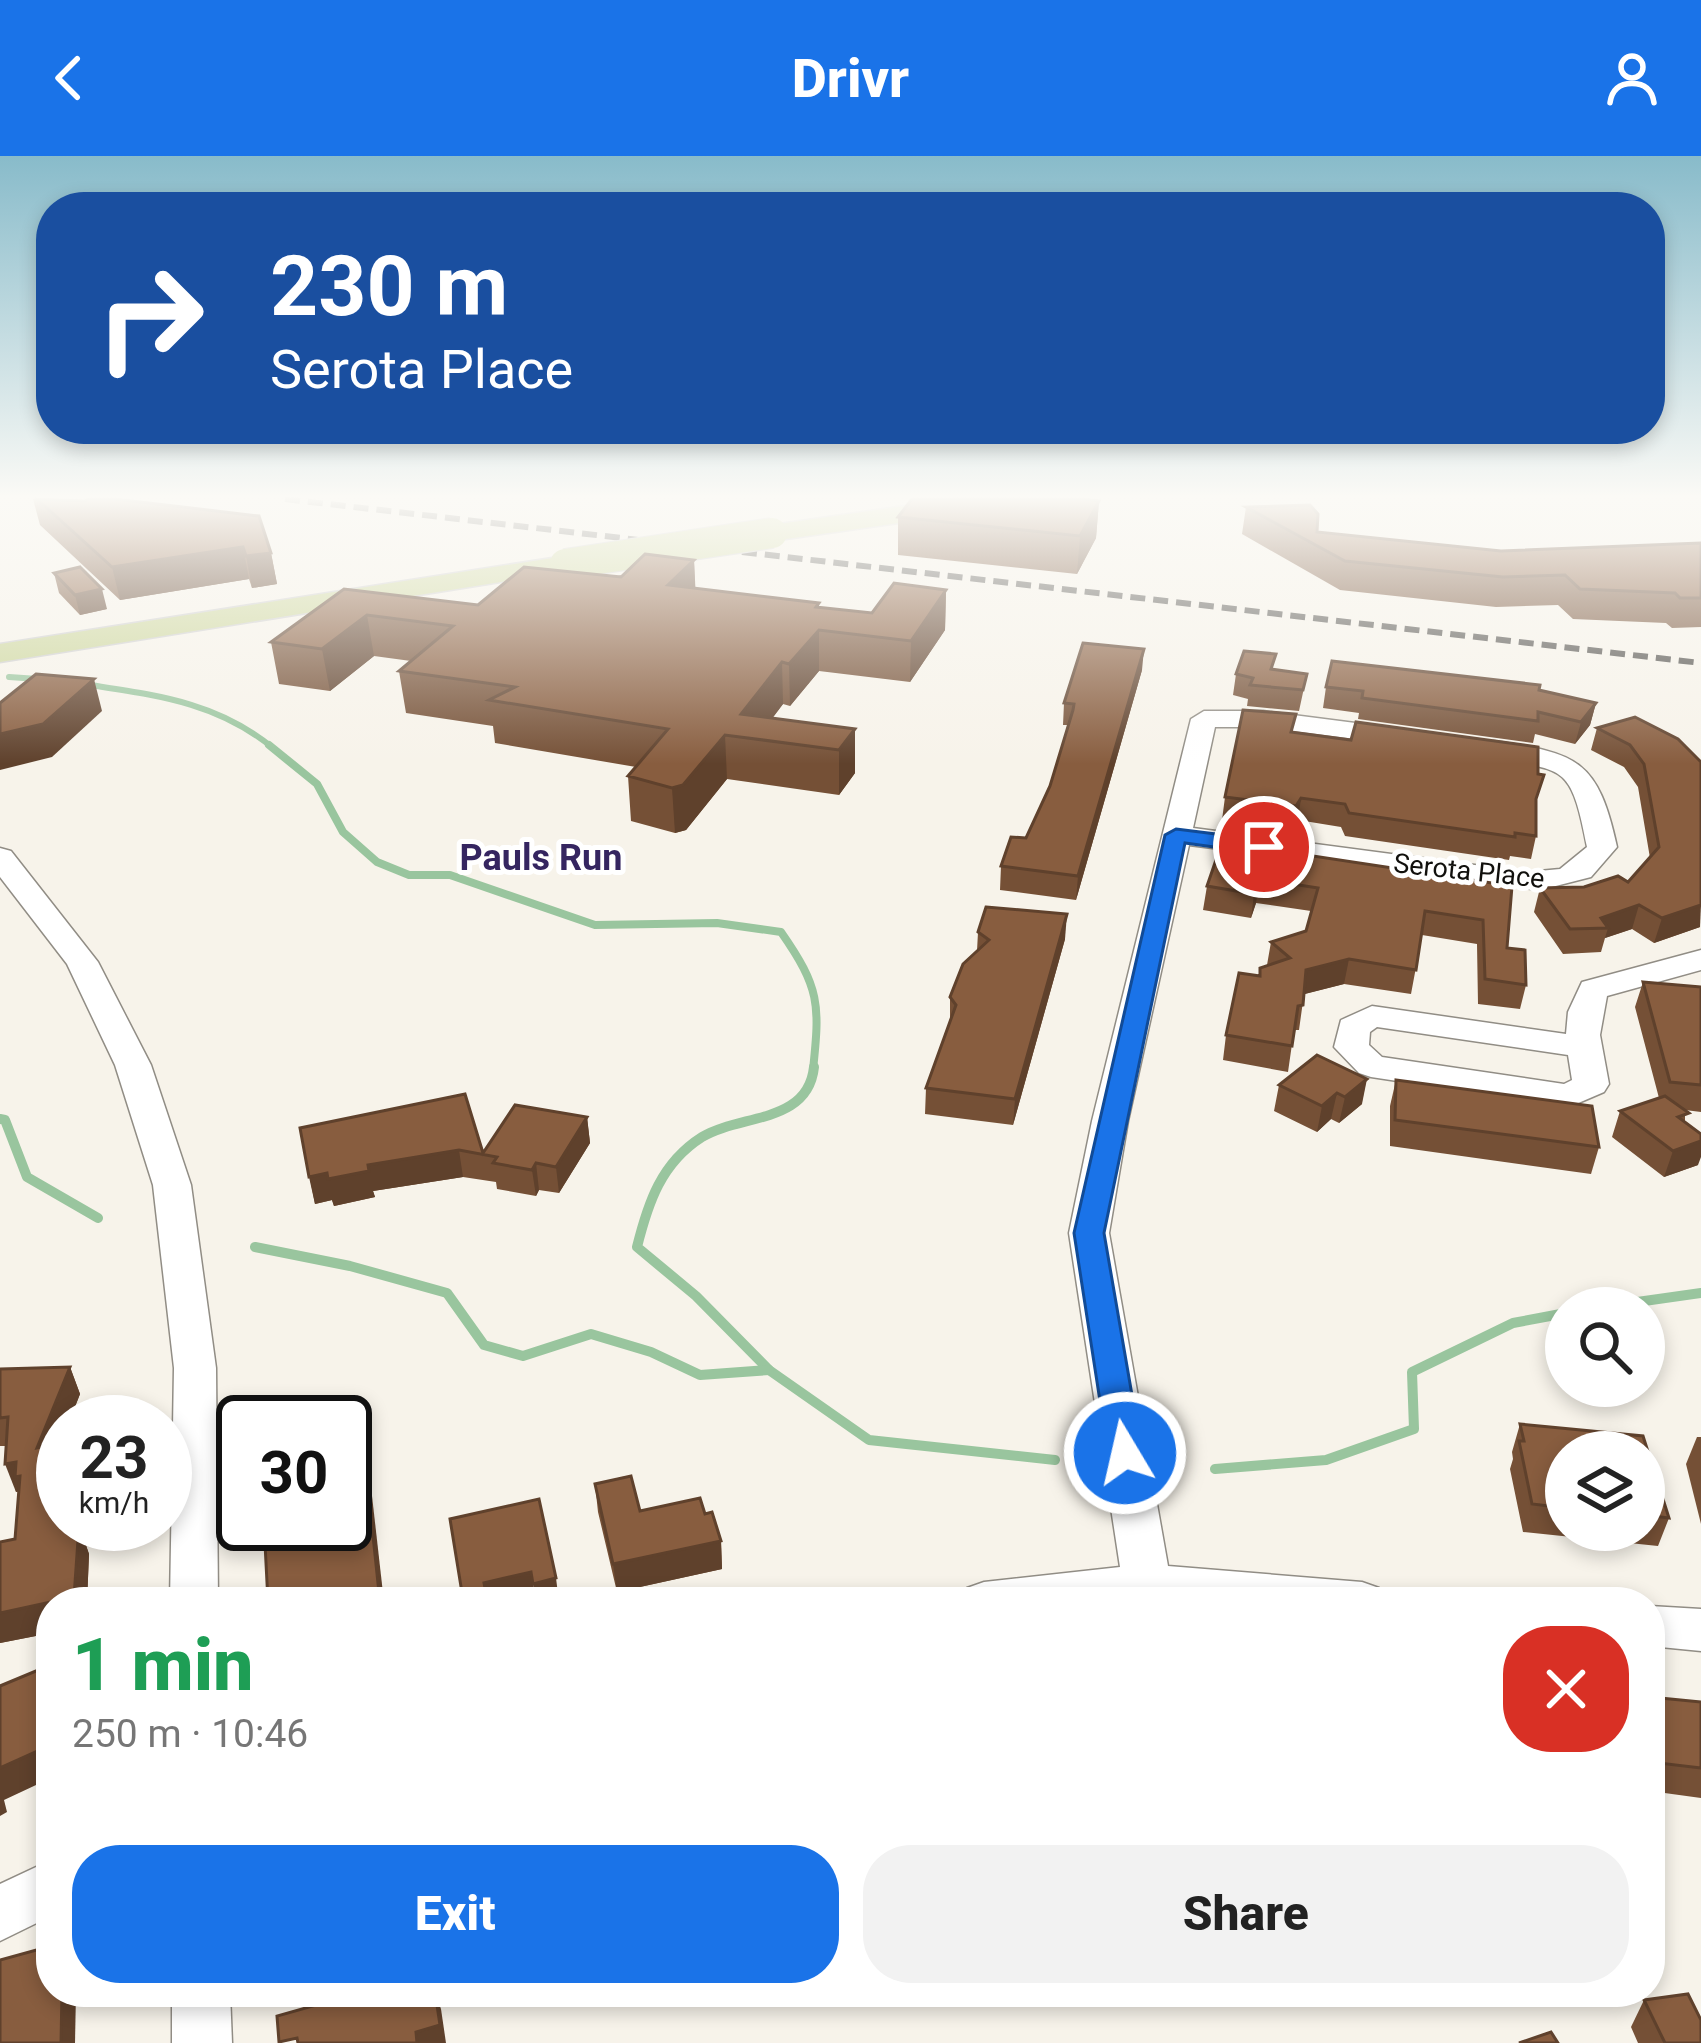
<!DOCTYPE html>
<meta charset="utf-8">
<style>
:root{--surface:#fff;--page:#f2f2f2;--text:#222;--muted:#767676;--accent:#1a73e8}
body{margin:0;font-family:Roboto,sans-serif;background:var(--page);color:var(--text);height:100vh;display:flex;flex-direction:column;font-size:45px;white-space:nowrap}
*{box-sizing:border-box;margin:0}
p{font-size:39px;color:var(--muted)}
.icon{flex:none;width:66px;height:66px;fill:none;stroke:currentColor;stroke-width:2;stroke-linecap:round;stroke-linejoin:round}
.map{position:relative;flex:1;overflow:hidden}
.panel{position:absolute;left:36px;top:1431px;width:1629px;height:420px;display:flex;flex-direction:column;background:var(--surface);border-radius:48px;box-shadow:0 6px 18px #0003}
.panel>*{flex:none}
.top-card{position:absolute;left:36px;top:36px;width:1629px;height:252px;border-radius:48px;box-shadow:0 6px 18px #0003;background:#1a4fa0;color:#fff;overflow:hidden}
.buttons{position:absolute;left:1545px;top:1131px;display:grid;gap:24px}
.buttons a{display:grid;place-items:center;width:120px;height:120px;border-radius:50%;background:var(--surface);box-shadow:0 6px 18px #0003;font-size:60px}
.speed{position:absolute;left:36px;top:1239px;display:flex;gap:24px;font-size:60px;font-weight:700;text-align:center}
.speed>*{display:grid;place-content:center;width:156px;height:156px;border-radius:50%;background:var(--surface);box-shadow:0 6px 18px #0003;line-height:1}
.speed small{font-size:30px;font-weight:400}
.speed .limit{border:6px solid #111;border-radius:18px;background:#fff;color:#111}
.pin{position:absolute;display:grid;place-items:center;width:102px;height:102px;color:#fff;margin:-51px;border:6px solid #fff;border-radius:50%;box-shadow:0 3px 12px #0007}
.me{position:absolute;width:132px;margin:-66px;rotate:351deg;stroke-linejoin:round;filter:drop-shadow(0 0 9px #0008)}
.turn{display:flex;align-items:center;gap:42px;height:252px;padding:0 36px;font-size:54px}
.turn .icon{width:156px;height:156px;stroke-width:2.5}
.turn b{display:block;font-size:84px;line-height:102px}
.round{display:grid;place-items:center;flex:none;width:126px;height:126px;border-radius:48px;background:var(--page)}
.head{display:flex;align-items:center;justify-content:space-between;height:204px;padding:0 36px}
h1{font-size:72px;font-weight:800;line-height:90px;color:#1e9e55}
.action{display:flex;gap:24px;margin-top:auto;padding:24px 36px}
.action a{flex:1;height:138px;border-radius:48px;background:var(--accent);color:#fff;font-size:48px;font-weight:800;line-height:138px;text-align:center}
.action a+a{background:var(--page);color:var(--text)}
header{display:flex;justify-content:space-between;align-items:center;height:156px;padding:0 36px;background:var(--accent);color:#fff;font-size:54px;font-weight:800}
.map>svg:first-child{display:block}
</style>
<header><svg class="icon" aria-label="back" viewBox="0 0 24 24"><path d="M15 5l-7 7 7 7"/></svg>Drivr<svg class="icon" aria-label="person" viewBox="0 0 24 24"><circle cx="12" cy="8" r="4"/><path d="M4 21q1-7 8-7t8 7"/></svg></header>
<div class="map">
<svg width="1701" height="1887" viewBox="0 0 1701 1887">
<rect width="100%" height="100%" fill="#f7f3ea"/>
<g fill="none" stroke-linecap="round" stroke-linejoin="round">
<!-- stream-far2 -->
<g stroke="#99c59e" stroke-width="6">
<polyline points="9,521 38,523"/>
<path d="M84,528C154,539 216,545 273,592"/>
</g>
<!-- stream-far1 -->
<path stroke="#99c59e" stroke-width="8" d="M269,589L317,628L343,676L377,706L409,719H450L595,769L717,767L781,776C820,832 820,848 813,914"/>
<!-- stream -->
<g stroke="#99c59e" stroke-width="10">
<path d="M814,911C808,968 740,958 702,981C661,1007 648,1047 637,1091L696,1140L769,1214L869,1284L1055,1304"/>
<polyline points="0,963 5,964 27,1021 98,1062"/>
<polyline points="255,1091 350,1110 447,1137 484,1189 523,1200 591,1178 651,1196 700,1219 769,1214"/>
<polyline points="1595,1152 1701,1137"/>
<polyline points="1215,1313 1326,1304 1414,1273 1412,1216 1513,1167 1566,1157"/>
</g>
<defs>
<g id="minor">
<path d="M1204,555H1263L1402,573L1415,581L1402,589L1263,571H1215L1193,672L1528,716L1560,713L1587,691C1570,601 1563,618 1483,599L1479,593L1493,585C1578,597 1598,604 1617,691L1591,721L1540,734L1189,689L1128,965L1109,1077L1168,1410L1362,1426L1379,1432L1386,1446H960L967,1432L984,1426L1120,1411L1069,1077L1092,965L1191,563Z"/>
<polygon points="0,692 11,695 98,806 151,909 191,1029 216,1212 218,1446 170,1446 174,1212 153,1029 115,909 67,808 0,721"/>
<path d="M1701,794V814L1607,840L1600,879L1609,928L1604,936L1569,951L1371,921L1359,917L1334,891L1341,864L1372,850L1566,878L1568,856L1582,826ZM1377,871L1568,899L1572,924L1564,928L1382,901L1369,889L1370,876Z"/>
<polygon points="1650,1450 1701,1453 1701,1495 1650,1490"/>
<polygon points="51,1704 51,1760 0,1785 0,1728"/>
<polygon points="172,1836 230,1836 232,1887 172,1887"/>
</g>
<g id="major">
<polygon points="953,343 1024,343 1011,351 772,385 759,377 772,369"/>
<polygon points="565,400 575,402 579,408 575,414 0,506 0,488"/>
</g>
</defs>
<!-- minor casing -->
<use href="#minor" stroke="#918d85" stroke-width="3"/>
<!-- major casing -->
<use href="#major" stroke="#cfcfcf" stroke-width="3"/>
<!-- minor -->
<use href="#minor" fill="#fff" fill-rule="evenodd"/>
<!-- major -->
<use href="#major" fill="#cbd59a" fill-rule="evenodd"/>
<!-- rail -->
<polyline stroke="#504e4a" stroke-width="6" stroke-dasharray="15 8" stroke-linecap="butt" points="285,343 1701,507"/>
<defs>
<polyline id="major-bridge" points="565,408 772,377"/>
</defs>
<!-- major-bridge casing -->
<use href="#major-bridge" stroke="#cfcfcf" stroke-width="32" stroke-linecap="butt"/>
<!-- major-bridge -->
<use href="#major-bridge" stroke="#cbd59a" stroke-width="30"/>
</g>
<!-- wall -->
<g fill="#755036" fill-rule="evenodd">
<polygon points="33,343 71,343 271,397 277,428 252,432 249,423 120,444 40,369"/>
<polygon points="1099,345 1096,382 1077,418 898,399 898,361"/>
<polygon points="1246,351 1317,376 1501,395 1701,387 1701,471 1672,472 1666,467 1573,463 1558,449 1496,451 1340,434 1242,378"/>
<polygon points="694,404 695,433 819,451 872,457 946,434 945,474 910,526 819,515 790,550 783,548 772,562 855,573 855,617 839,639 727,623 686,674 675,677 631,665 628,620 636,611 495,587 493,570 406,557 399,515 411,505 374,500 330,535 279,528 271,486 344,433 478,449"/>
<polygon points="54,417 107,453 80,459 59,437"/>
<polygon points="1273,513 1307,518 1299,555 1247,550 1248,543 1233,539 1236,518"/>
<polygon points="1142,514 1076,744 1000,734 1001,710 1026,682 1050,630 1068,569 1063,569 1064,547"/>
<polygon points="1326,531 1539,534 1596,547 1590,569 1575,588 1535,578 1533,587 1358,563 1359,557 1323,552"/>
<polygon points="1635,561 1700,771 1654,787 1632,773 1605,782 1601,796 1563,798 1534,756 1540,732 1584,731 1628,726 1650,702 1638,631 1624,611 1591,594 1597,572"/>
<polygon points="1293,576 1536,649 1536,680 1531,703 1510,700 1509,704 1345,680 1341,671 1298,664 1292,673 1222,664 1225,641"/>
<polygon points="1218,698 1512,730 1507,792 1526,829 1520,853 1478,848 1477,788 1422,779 1411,838 1344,828 1304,838 1299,874 1294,874 1288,916 1223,904 1226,879 1259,820 1260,812 1267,809 1271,786 1306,775 1311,755 1256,747 1251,762 1203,754 1207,730"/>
<polygon points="978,776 1065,783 1013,969 925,958 926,932 950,867 950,841 977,795"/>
<polygon points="1643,826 1701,831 1701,956 1685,954 1685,966 1698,1009 1664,1021 1612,981 1620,955 1659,942 1635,851"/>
<polygon points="1317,899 1362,948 1339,967 1331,963 1317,976 1274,955 1279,929"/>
<polygon points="1396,924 1599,991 1591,1018 1390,990 1390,950"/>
<polygon points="587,961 590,987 559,1037 539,1034 536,1040 497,1033 496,1026 463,1021 373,1035 375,1041 334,1050 332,1044 315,1048 300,972 483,997"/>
<polygon points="70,1211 80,1238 69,1266 63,1266 63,1282 61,1287 63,1368 79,1368 89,1398 87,1446 51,1446 51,1477 0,1487 0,1386 15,1383 19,1335 16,1336 6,1290 0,1290 0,1213"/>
<path d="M1520,1268L1643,1280L1669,1362L1658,1390L1523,1376L1510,1313L1513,1303L1512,1296ZM1566,1296H1644V1374H1566Z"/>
<polygon points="1697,1281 1701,1281 1701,1368 1686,1308"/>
<polygon points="595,1328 640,1355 705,1358 721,1385 722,1413 617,1436 598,1356"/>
<polygon points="1650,1541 1701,1546 1701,1642 1650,1635"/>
<polygon points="1644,1844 1701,1887 1638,1887 1631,1871"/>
</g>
<!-- shaded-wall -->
<g fill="#5f412c">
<polygon points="1099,345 1096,382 1077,418 1080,380"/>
<polygon points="243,391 249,423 120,444 112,411"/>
<polygon points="271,397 277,428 252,432 246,400"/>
<polygon points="694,404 696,444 668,429"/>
<polygon points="102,433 107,453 80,459 75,439"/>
<polygon points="946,434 945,474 910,526 911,485"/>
<polygon points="819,447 819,515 790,550 789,508"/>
<polygon points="367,459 374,500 330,535 322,493"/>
<polygon points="1144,493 1142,514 1076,744 1078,720"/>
<polygon points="782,506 783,548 757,583 741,558"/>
<polygon points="94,523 102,555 52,601 0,614 0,578"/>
<polygon points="1596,547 1590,569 1575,588 1581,566"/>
<polygon points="855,573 855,617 839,639 839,594"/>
<polygon points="725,579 727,623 686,674 675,677 672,632"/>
<polygon points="1301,642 1298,664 1292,673 1296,650"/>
<polygon points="1260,723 1256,747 1251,762 1254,738"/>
<polygon points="1639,749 1632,773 1605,782 1608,772 1601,762"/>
<polygon points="1701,749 1700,771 1654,787 1662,762"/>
<polygon points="1067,758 1065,783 1013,969 1015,943"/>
<polygon points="1349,803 1344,828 1301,839 1306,814"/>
<polygon points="1367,923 1362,948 1339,967 1345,941"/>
<polygon points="1337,937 1331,963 1317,976 1322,950"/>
<polygon points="587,961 590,987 559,1037 556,1011"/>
<polygon points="1701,985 1701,1001 1698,1009 1664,1021 1673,995"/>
<polygon points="459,994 463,1021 373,1035 375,1041 334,1050 332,1044 315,1048 309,1021 368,1009"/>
<polygon points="536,1007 539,1034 536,1040 532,1014"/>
<polygon points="70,1211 80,1238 69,1266 63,1266 63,1282 48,1320 37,1292"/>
<polygon points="364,1294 370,1322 384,1446 380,1446"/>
<polygon points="16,1306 21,1335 16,1336 5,1308"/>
<polygon points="67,1368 79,1368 78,1383 79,1370 89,1398 87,1446 51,1446"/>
<polygon points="721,1385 722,1413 617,1436 613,1408"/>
<polygon points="531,1416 536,1444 527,1446 488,1446 484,1427"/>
<polygon points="556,1422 559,1446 536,1446 533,1428"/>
<polygon points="486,1437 488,1446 464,1446 463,1443"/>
<polygon points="51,1446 51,1477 0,1487 0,1457"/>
<polygon points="42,1593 51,1602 51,1622 4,1644 7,1656 0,1660 0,1612"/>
<polygon points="62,1836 76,1836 75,1887 61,1887"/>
<polygon points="435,1836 441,1853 446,1887 417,1887 416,1876"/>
</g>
<!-- building -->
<g fill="#885d3f" stroke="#5f412c" stroke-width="3">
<polygon points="37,343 85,345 88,343 115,343 259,360 271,397 246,400 243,391 112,411"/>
<polygon points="912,343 1085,343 1099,345 1080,380 898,361"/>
<polygon points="1310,349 1318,358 1317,376 1501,395 1701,387 1701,442 1680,442 1675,437 1580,433 1565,419 1503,421 1345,405 1246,351"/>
<polygon points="645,398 694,404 668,429 819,447 816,451 872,457 894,427 946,434 911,485 819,474 789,508 782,506 741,558 855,573 839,594 725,579 683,629 672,632 628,620 668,573 489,544 515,531 399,515 453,470 367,459 322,493 271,486 344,433 478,449 524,411 621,421"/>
<polygon points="80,411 102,433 75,439 54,417"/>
<polygon points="1083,487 1144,493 1078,720 1001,710 1011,681 1026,682 1050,630 1073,554 1074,548 1064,547"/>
<polygon points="1244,495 1276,498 1271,513 1307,518 1303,534 1250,529 1253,522 1236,518"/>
<polygon points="1332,505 1540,529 1539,534 1596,547 1581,566 1538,556 1538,565 1362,542 1363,535 1326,531"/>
<polygon points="36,518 94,523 43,568 0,578 0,547"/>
<polygon points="1243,554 1296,558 1291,576 1351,584 1356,566 1538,591 1538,618 1544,619 1536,643 1536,680 1515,677 1515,681 1349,657 1345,648 1301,642 1296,650 1225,641"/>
<polygon points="1635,561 1678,583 1701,606 1701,749 1662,762 1639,749 1601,762 1608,772 1570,773 1540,732 1584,731 1618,720 1628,726 1659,691 1644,608 1630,589 1597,572"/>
<polygon points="1227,687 1512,730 1507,792 1525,794 1526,829 1485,823 1483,764 1425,755 1416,814 1349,803 1306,814 1303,849 1298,850 1292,890 1226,879 1239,817 1260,820 1260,812 1290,802 1271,786 1306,775 1318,732 1260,723 1254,738 1207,730 1218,698 1223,699"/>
<polygon points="986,751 1067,758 1015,943 926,932 956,849 950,841 963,808 989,784 978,776"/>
<polygon points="1643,826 1701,831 1701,929 1670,926"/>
<polygon points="1317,899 1367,923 1345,941 1337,937 1322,950 1279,929"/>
<polygon points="1396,924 1592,950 1599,991 1395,964"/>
<polygon points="465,938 483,997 515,949 587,961 556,1011 536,1007 532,1014 493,1007 497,1001 459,994 368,1009 369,1015 328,1023 327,1017 309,1021 300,972"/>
<polygon points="1665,940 1689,957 1678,961 1701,978 1701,985 1673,995 1620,955"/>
<polygon points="70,1211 37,1292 63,1286 63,1368 67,1368 67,1373 79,1370 74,1441 0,1457 0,1386 15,1383 20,1320 15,1321 16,1306 5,1308 8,1261 0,1262 0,1213"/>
<polygon points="1520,1268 1643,1280 1669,1362 1644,1359 1644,1296 1566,1296 1566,1352 1532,1348 1519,1285 1524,1285"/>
<polygon points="364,1294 380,1446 268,1446 264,1368 345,1368 345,1298"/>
<polygon points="631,1320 640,1355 700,1342 705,1358 712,1356 721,1385 613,1408 595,1328"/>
<polygon points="539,1343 556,1422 533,1428 531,1416 484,1427 486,1437 463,1443 450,1363"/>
<polygon points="43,1512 51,1535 51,1602 46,1604 42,1593 0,1612 0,1530"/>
<polygon points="1650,1541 1701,1546 1701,1612 1650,1606"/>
<polygon points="51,1790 51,1836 62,1836 61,1887 0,1887 0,1804"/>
<polygon points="362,1836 435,1836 440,1869 416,1876 417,1887 298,1887 297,1882 279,1886 277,1860"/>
<polygon points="1688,1838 1701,1864 1701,1887 1665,1887 1644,1844"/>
<polygon points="1551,1876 1558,1887 1519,1887"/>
</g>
<!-- sky -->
<linearGradient id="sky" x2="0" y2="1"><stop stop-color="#88bbca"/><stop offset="0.56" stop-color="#fbfaf6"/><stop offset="1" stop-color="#fbfaf6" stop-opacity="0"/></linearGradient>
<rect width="1701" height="608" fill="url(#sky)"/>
<!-- route -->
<polygon fill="#1a73e8" stroke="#114b97" stroke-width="3" points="1176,673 1264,684 1275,691 1264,698 1185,687 1104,1077 1142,1297 1137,1306 1125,1309 1113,1306 1108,1297 1074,1077 1165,679"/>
<g text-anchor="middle" stroke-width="10" stroke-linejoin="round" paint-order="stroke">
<!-- far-street labels -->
<g font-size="27" fill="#11100d" stroke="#fff">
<text transform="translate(1469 715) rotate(6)" y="9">Serota Place</text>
</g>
<!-- neighbourhood labels -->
<g font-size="36" font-weight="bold" fill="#352560" stroke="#fff">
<text x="541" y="714">Pauls Run</text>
</g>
</g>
</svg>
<div class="buttons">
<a><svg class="icon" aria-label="search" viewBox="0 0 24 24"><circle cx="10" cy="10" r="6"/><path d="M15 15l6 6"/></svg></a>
<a><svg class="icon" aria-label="layers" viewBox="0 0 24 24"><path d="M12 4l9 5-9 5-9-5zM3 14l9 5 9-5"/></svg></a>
</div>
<div class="speed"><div>23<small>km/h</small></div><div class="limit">30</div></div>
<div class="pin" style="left:1264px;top:691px;background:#d93025"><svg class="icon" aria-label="arrive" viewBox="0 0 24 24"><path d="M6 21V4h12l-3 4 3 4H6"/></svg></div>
<svg class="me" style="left:1125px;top:1297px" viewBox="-20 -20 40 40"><circle r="17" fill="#1a73e8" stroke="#fff" stroke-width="3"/><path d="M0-11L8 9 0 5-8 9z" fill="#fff"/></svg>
<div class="top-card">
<div class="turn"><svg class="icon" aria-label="right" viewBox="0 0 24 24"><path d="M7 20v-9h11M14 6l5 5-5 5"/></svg><div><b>230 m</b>Serota Place</div></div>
</div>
<section class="panel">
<div class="head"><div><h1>1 min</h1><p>250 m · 10:46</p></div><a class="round" style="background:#d93025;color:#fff"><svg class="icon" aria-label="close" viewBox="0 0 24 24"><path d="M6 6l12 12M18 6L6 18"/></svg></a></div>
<div class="action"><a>Exit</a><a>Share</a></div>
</section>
</div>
